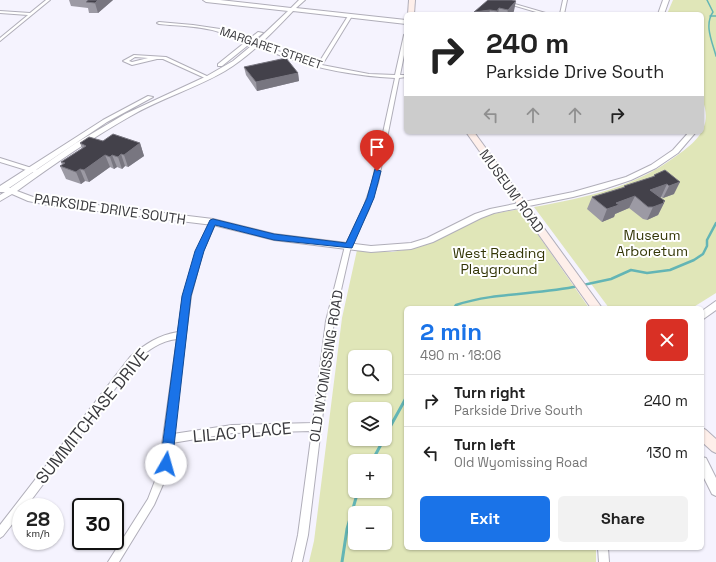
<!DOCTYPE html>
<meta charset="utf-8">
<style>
:root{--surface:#fff;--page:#f2f2f2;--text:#222;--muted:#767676;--line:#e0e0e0;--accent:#1a73e8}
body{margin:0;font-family:"Space Grotesk",sans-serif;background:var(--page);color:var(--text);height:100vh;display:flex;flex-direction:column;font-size:15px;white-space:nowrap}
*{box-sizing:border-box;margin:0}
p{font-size:13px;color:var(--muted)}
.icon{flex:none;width:22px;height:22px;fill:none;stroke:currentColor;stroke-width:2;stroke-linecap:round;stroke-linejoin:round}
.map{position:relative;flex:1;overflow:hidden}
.panel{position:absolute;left:404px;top:306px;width:300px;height:244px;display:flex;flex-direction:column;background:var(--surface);border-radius:6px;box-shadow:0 1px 3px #0004}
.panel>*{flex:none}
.hud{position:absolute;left:404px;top:12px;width:300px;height:122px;border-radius:6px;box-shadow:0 1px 3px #0004;background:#fff;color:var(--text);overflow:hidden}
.controls{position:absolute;left:348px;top:350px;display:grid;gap:8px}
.controls a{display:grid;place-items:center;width:44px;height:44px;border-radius:6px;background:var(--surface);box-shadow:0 1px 3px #0004;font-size:20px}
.speed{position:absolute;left:12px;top:498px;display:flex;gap:8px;font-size:20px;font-weight:700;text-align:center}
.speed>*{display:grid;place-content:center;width:52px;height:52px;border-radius:50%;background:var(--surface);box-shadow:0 1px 3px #0004;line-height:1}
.speed small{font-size:10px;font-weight:400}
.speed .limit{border:2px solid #111;border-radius:6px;background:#fff;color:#111}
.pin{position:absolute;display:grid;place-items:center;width:34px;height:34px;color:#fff;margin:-41px -17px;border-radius:50% 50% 50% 0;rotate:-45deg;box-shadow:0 0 4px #0007}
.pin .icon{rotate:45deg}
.me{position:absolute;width:44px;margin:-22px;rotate:7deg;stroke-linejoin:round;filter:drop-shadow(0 0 3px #0008)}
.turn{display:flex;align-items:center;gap:14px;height:84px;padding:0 16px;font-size:18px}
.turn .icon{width:52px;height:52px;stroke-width:2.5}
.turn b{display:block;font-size:28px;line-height:34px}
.lanes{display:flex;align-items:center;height:38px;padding:0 16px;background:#0003;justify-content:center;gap:20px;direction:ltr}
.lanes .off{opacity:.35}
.round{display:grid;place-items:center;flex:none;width:42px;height:42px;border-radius:6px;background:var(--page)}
.overview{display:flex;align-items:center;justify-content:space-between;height:68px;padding:0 16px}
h1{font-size:24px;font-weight:800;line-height:30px;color:var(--accent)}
.cta{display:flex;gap:8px;margin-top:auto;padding:8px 16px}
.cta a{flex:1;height:46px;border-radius:6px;background:var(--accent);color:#fff;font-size:16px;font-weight:800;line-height:46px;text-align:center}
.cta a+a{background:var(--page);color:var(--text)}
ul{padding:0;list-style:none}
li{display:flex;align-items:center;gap:12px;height:52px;padding:0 16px;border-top:1px solid var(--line)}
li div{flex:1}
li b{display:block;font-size:15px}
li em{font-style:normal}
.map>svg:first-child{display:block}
</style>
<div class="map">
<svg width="716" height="562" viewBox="0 0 716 562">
<rect width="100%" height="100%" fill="#f5f3fe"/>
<!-- green -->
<g fill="#e0e6b8" fill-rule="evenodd">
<path d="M673,0H716V293L692,308H609L534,207C588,197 634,188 679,154C699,140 713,125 702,99V14H667Z"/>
<path d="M520,209L589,308H406V548H596V562H309L314,541L342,318L357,250L392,252L415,248L434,242L482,216ZM355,357H385V387H355ZM355,409H385V439H355ZM355,461H385V491H355ZM355,513H385V543H355Z"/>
</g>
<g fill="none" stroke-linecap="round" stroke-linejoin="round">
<!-- stream-far2 -->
<g stroke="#63b5b5" stroke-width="1.5">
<path d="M707,0L713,12C704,25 712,41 716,56"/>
<polyline points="710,16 716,16"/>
</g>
<!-- stream-far1 -->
<g stroke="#63b5b5" stroke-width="2.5">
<polyline points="583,285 611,279 631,270 647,273 670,270 694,260 703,254 707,246 707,240 716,223"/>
<path d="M454,308L456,305C495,292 538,295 578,286"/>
</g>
<!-- stream -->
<g stroke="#63b5b5" stroke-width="3">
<polyline points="385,436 406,398"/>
<polyline points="372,461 384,439"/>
<polyline points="342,562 347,529 358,491"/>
</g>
<defs>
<g id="minor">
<polygon points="46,0 50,0 0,41 0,38 28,15 0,13 0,11 30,13"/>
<polygon points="495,0 501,0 549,14 543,14"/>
<polygon points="563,0 567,0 564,14 560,14"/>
<path d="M350,15L352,16L322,65L369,74L395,75L404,35L406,34V45L400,75H406V77L399,78L378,183L369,209L351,246L334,321L308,535L302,562H292L298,535L312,431L232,433L172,443L168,473L154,505L119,562H108L148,499L158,473L177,339C160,341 148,350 136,361L26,507H21V513L3,536L0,538V525L130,357C145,344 159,335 178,332L183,296L197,251L211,221H215L216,222L203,251L191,296L173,434L232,425L313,423L326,321L345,246L363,209L372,183L395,78C356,76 318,69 282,56C261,48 240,38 219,32C201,26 178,26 159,24L157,23L159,22L193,25L220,29L286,54L318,64L348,16Z"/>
<path d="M134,55L166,57L211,78L207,79L163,59H157L132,65L123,61ZM135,57L148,58L132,62L129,61Z"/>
<polygon points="0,158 38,170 39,171 36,173 0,162"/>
<polygon points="598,548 608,548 609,562 599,562"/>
</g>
<g id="tertiary">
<path d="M203,0H220L291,8L299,0H305L296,8L406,20V24L293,11C272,33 251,55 225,71C194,89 159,99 129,117C90,139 53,165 17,191L33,197L48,199L213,219L274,234L371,246L411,243L427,238L475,214L490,209L573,192L626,177L651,165L673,150L689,132H696L678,153L656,168L631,180L604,189L573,197L494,213L481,218L433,242L411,249L371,252L274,240L213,225L48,205L28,201L12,194L0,201V195L5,192H0V186L103,120L148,96L153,97L107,122L9,188H10L76,143L125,114L207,76L233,61L251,46L288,11L206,2Z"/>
<polygon points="663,0 669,0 664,14 658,14"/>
<polygon points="258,32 263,33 222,66 218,66 218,64"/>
<polygon points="716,301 716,310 702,320 702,311"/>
<polygon points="702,457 706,458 716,478 716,496 712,494 702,474"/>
</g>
<g id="secondary">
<polygon points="409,0 415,0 414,14 408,14"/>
<polygon points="466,132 474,132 602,308 591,308"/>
<polygon points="702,428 706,430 716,439 716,453 712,451 702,442"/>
</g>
</defs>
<!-- minor casing -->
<use href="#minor" stroke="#b0aeb9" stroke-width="2"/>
<!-- tertiary casing -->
<use href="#tertiary" stroke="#b0aeb9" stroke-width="2"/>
<!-- secondary casing -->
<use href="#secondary" stroke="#b0aeb9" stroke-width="2"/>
<!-- minor -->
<use href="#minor" fill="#fff" fill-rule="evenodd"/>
<!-- tertiary -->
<use href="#tertiary" fill="#fff" fill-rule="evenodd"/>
<!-- secondary -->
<use href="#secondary" fill="#feefea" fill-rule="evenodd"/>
</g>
<!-- wall -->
<g fill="#9c9aa4">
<polygon points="69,0 113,0 98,13 89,13 88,8 71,6"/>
<polygon points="488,0 514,11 512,14 474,14"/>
<polygon points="244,67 298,73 299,81 257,91 246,75"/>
<polygon points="103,141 140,143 144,156 128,167 125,166 122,169 117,167 114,169 110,167 89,182 85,181 81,184 66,179 60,166 62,165 61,162 82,148 80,143"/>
<polygon points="665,170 674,194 663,198 661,197 660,197 664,203 658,215 647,220 643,219 629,208 615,214 614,217 602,222 587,209 592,197 623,188 624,186 653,177 654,175"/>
</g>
<!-- shaded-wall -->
<g fill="#787680">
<polygon points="98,0 113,0 98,13 95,3"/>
<polygon points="516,1 514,11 512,14 507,14 508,10"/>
<polygon points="499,8 498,14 496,14 497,11"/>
<polygon points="490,10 489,14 474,14 474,12"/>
<polygon points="298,73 299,81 257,91 256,82"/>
<polygon points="140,143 144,156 128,167 124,155"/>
<polygon points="121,154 125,166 122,169 118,157"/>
<polygon points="105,155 110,167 89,182 84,170"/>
<polygon points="112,155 117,167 114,169 110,157"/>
<polygon points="80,169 85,181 81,184 76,172"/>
<polygon points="680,182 674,194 663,198 669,186"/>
<polygon points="667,184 661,197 645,202 650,190"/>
<polygon points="635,196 629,208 615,214 614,217 602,222 607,209 616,203"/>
<polygon points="665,201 658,215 647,220 653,207"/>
</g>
<!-- building -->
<g fill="#43414a" stroke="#787680">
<polygon points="88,0 98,0 95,3 86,2"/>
<polygon points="488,0 512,0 516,1 508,10 499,8 497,11 490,10 474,12"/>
<polygon points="286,58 298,73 256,82 244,67"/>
<polygon points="113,134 140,143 124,155 121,154 118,157 112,155 110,157 105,155 84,170 80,169 76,172 60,166 65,163 61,162 86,146 80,143 89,137 103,141"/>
<polygon points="665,170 680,182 669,186 667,184 650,190 665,201 663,202 664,203 653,207 648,207 635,196 616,203 619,205 607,209 592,197 625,187 624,186 655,176 654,175"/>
</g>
<!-- route -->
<polygon fill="#1a73e8" stroke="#114b97" points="375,169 381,171 374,198 352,248 274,240 215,225 204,251 191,296 172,464 170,468 166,469 162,468 160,464 182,296 195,251 210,220 213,219 274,234 346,243 367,198"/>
<g text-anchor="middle" stroke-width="4" stroke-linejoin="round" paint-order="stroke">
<!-- far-street labels -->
<g font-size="12" fill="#3a3a3e" stroke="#fff">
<text transform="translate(271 48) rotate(19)" y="4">MARGARET STREET</text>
</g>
<!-- street labels -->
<g font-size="14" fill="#3a3a3e" stroke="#fff">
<text transform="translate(512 191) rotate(54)" y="5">MUSEUM ROAD</text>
<text transform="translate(110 209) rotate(8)" y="5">PARKSIDE DRIVE SOUTH</text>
<text transform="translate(326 366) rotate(-81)" y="5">OLD WYOMISSING ROAD</text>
</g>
<!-- park labels -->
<g font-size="14" fill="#333606" stroke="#fff">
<text x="652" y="240">Museum<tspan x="652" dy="16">Arboretum</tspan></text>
<text x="499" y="258">West Reading<tspan x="499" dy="16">Playground</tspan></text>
</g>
<!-- near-street labels -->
<g font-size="17" fill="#3a3a3e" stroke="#fff">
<text transform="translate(92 416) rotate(-51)" y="6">SUMMITCHASE DRIVE</text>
<text transform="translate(242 432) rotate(-5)" y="6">LILAC PLACE</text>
</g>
</g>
</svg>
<div class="controls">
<a><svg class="icon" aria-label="search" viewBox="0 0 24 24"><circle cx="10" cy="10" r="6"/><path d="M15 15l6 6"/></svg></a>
<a><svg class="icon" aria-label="layers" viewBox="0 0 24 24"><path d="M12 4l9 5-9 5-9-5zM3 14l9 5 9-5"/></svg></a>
<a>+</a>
<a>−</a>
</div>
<div class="speed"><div>28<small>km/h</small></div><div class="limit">30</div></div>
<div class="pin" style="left:377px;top:171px;background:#d93025"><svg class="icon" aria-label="arrive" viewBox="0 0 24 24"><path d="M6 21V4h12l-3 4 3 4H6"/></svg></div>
<svg class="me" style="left:166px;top:464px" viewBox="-20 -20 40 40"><circle r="19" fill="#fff"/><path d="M0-13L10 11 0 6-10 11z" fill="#1a73e8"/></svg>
<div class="hud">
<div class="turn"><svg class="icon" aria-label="right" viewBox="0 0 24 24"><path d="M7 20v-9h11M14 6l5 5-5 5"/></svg><div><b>240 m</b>Parkside Drive South</div></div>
<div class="lanes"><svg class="icon off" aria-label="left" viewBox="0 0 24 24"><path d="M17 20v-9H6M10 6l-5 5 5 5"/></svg><svg class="icon off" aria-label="ahead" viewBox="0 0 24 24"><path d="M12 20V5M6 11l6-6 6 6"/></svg><svg class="icon off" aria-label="ahead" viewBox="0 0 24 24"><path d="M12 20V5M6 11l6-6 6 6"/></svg><svg class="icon" aria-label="right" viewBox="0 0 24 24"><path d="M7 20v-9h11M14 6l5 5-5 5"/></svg></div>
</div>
<section class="panel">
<div class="overview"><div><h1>2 min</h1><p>490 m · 18:06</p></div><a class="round" style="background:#d93025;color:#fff"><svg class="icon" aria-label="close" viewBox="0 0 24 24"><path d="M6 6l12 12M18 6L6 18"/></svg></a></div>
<ul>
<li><svg class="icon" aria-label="right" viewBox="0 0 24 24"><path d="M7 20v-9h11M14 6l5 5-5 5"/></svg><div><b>Turn right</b><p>Parkside Drive South</p></div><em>240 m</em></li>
<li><svg class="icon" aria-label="left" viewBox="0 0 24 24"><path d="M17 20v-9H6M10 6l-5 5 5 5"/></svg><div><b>Turn left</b><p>Old Wyomissing Road</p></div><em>130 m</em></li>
</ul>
<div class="cta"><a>Exit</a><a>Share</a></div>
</section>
</div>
